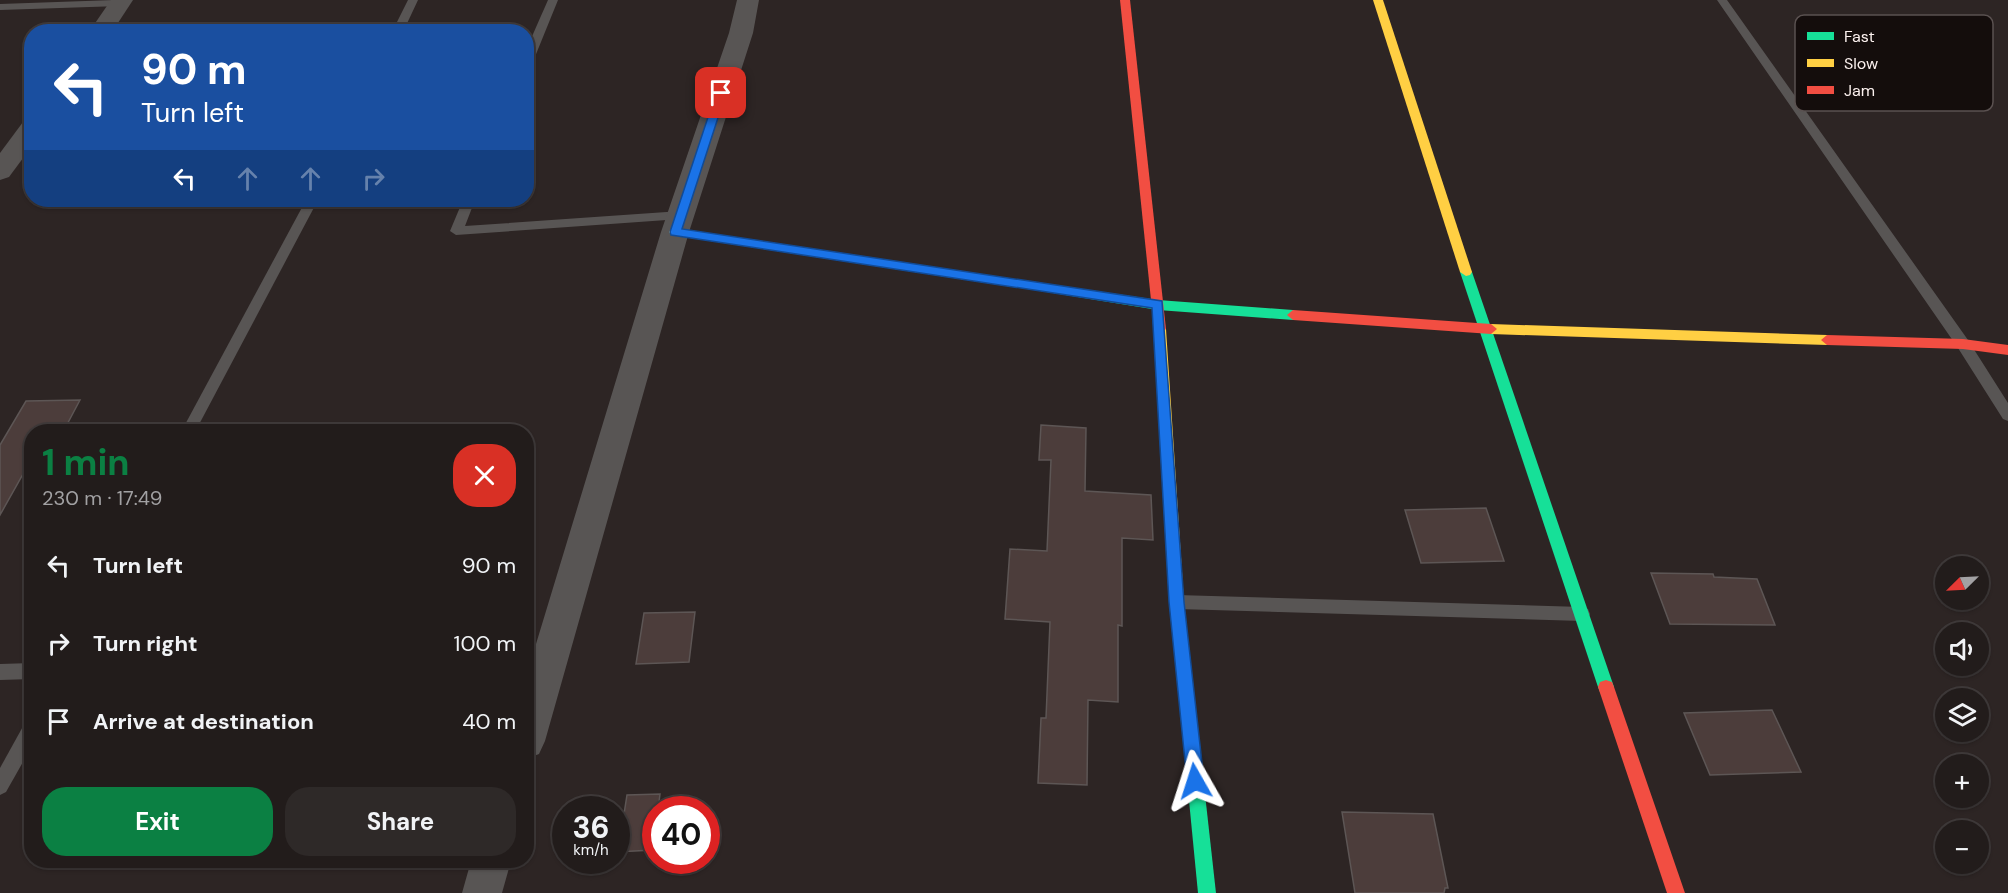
<!DOCTYPE html>
<meta charset="utf-8">
<style>
:root{--surface:#221c1b;--page:#2e2928;--text:#f1f3f6;--muted:#a2a1a3;--line:#3f3a3a;--accent:#0b8043}
body{margin:0;font-family:"DM Sans",sans-serif;background:var(--page);color:var(--text);height:100vh;display:flex;flex-direction:column;font-size:22px;white-space:nowrap}
*{box-sizing:border-box;margin:0}
p{font-size:20px;color:var(--muted)}
.icon{flex:none;width:33px;height:33px;fill:none;stroke:currentColor;stroke-width:2;stroke-linecap:round;stroke-linejoin:round}
.map{position:relative;flex:1;overflow:hidden}
.sheet{position:absolute;left:24px;top:424px;width:510px;height:444px;display:flex;flex-direction:column;background:var(--surface);border-radius:24px;box-shadow:0 2px 4px #0004,0 0 0 2px var(--line)}
.sheet>*{flex:none}
.hud{position:absolute;left:24px;top:24px;width:510px;height:183px;border-radius:24px;box-shadow:0 2px 4px #0004,0 0 0 2px var(--line);background:#1a4fa0;color:#fff;overflow:hidden}
.needle{width:39px;rotate:246deg}
.fabs{position:absolute;left:1935px;top:556px;display:grid;gap:12px}
.fabs a{display:grid;place-items:center;width:54px;height:54px;border-radius:50%;background:var(--surface);box-shadow:0 2px 4px #0004,0 0 0 2px var(--line);font-size:30px}
.speed{position:absolute;left:552px;top:796px;display:flex;gap:12px;font-size:30px;font-weight:700;text-align:center}
.speed>*{display:grid;place-content:center;width:78px;height:78px;border-radius:50%;background:var(--surface);box-shadow:0 2px 4px #0004,0 0 0 2px var(--line);line-height:1}
.speed small{font-size:15px;font-weight:400}
.speed .limit{border:9px solid #d22;background:#fff;color:#111}
.pin{position:absolute;display:grid;place-items:center;width:51px;height:51px;color:#fff;margin:-26px;border-radius:12px;box-shadow:0 3px 9px #0006}
.me{position:absolute;width:66px;margin:-33px;rotate:354deg;stroke-linejoin:round;filter:drop-shadow(0 0 4px #0008)}
.turn{display:flex;align-items:center;gap:21px;height:126px;padding:0 18px;font-size:27px}
.turn .icon{width:78px;height:78px;stroke-width:2.5}
.turn b{display:block;font-size:42px;line-height:51px}
.lanes{display:flex;align-items:center;height:57px;padding:0 18px;background:#0003;justify-content:center;gap:30px;direction:ltr}
.lanes .off{opacity:.35}
.round{display:grid;place-items:center;flex:none;width:63px;height:63px;border-radius:24px;background:var(--page)}
.overview{display:flex;align-items:center;justify-content:space-between;height:102px;padding:0 18px}
h1{font-size:36px;font-weight:700;line-height:45px;color:var(--accent)}
.cta{display:flex;gap:12px;margin-top:auto;padding:12px 18px}
.cta a{flex:1;height:69px;border-radius:24px;background:var(--accent);color:#fff;font-size:24px;font-weight:700;line-height:69px;text-align:center}
.cta a+a{background:var(--page);color:var(--text)}
ul{padding:0;list-style:none}
li{display:flex;align-items:center;gap:18px;height:78px;padding:0 18px}
li div{flex:1}
li b{display:block;font-size:22px}
li em{font-style:normal}
.map>svg:first-child{display:block}
</style>
<div class="map">
<svg width="2008" height="893" viewBox="0 0 2008 893">
<rect width="100%" height="100%" fill="#2d2524"/>
<!-- building -->
<g fill="#4c3d3b" stroke="#5d5655" stroke-width="1.5">
<polygon points="80,400 63,432 32,432 32,458 0,515 0,445 26,401"/>
<polygon points="1041,425 1086,428 1085,491 1151,495 1153,540 1122,538 1122,626 1118,625 1118,702 1088,700 1087,785 1038,783 1041,718 1046,718 1050,622 1005,619 1010,549 1047,551 1051,460 1039,460"/>
<polygon points="1486,508 1504,561 1421,563 1405,510"/>
<polygon points="1651,573 1713,574 1714,577 1757,579 1775,625 1670,624"/>
<polygon points="695,612 689,662 636,664 644,613"/>
<polygon points="1772,710 1801,772 1710,775 1684,713"/>
<polygon points="660,794 658,810 656,810 653,850 616,852 616,814 624,814 627,795"/>
<polygon points="1342,812 1433,814 1448,888 1445,888 1444,893 1355,893"/>
</g>
<g fill="none" stroke-linecap="round" stroke-linejoin="round">
<!-- lane -->
<g fill="#585554" fill-rule="evenodd">
<polygon points="114,0 125,3 120,6 0,10 0,4"/>
<polygon points="408,0 418,0 403,32 392,32"/>
<polygon points="548,0 558,0 532,64 526,67 526,50"/>
<polygon points="1717,0 1727,0 1968,340 2008,403 2008,421 2003,419 1958,348"/>
<polygon points="306,200 318,200 195,432 181,432"/>
<polygon points="463,200 475,200 465,226 681,211 687,215 681,219 456,235 450,231"/>
<polygon points="1177,595 1582,607 1588,609 1590,614 1588,619 1582,621 1177,609 1171,607 1169,602 1171,597"/>
<polygon points="32,663 32,679 0,680 0,664"/>
<polygon points="32,719 32,746 6,792 0,795 0,768 26,721"/>
</g>
<!-- street -->
<g fill="#585554" fill-rule="evenodd">
<polygon points="111,0 133,0 112,32 89,32"/>
<polygon points="737,0 759,0 753,33 689,232 545,741 539,754 526,759 526,677 661,232 729,33"/>
<polygon points="32,120 32,146 9,177 0,180 0,153 23,122"/>
<polygon points="471,861 511,861 502,893 462,893"/>
</g>
<!-- fast -->
<g fill="#16e098" fill-rule="evenodd">
<polygon points="1466,268 1472,272 1614,687 1612,692 1606,694 1600,692 1598,687 1460,272"/>
<polygon points="1020,280 1158,300 1293,310 1299,315 1293,320 1158,310 1016,287 1014,284 1016,281"/>
<polygon points="1192,741 1198,743 1200,749 1216,893 1198,893 1184,749 1186,743"/>
</g>
<!-- slow -->
<g fill="#ffcf43" fill-rule="evenodd">
<polygon points="1373,0 1383,0 1472,272 1470,275 1466,276 1460,272"/>
<polygon points="675,228 1020,280 1026,284 1020,288 671,235 669,232 671,229"/>
<polygon points="1160,324 1166,329 1184,602 1200,749 1198,755 1192,757 1186,755 1184,749 1170,602 1154,329"/>
<polygon points="1491,324 1827,335 1833,340 1827,345 1491,334 1485,329"/>
</g>
<!-- jam -->
<g fill="#f24e42" fill-rule="evenodd">
<polygon points="1120,0 1130,0 1166,329 1160,334 1154,329"/>
<polygon points="1293,310 1491,324 1497,329 1491,334 1293,320 1287,315"/>
<polygon points="1827,335 1963,339 2008,345 2008,355 1963,349 1827,345 1821,340"/>
<polygon points="1606,680 1612,682 1614,687 1685,893 1667,893 1598,687 1600,682"/>
</g>
</g>
<!-- route -->
<polygon fill="#1a73e8" stroke="#114b97" stroke-width="1.5" points="721,90 726,93 682,229 1162,301 1184,602 1204,781 1201,787 1195,789 1189,787 1187,781 1169,602 1152,308 671,235 670,232 716,93"/>
<!-- legend -->
<rect x="1795" y="15" width="198" height="96" rx="9" fill="#140d0c" stroke="#5a5150" stroke-width="1.5"/>
<rect x="1807" y="32" width="27" height="8" fill="#16e098"/>
<rect x="1807" y="59" width="27" height="8" fill="#ffcf43"/>
<rect x="1807" y="86" width="27" height="8" fill="#f24e42"/>
<g font-size="16" fill="#fcf1ef">
<text x="1844" y="42">Fast</text>
<text x="1844" y="69">Slow</text>
<text x="1844" y="96">Jam</text>
</g>
</svg>
<div class="fabs">
<a><svg class="needle" viewBox="-14 -14 28 28"><path d="M0-13l5 13h-10z" fill="#e53935"/><path d="M0 13l5-13h-10z" fill="#a2a1a3"/></svg></a>
<a><svg class="icon" aria-label="sound" viewBox="0 0 24 24"><path d="M4 9h4l5-4v14l-5-4H4zM17 9q2 3 0 6"/></svg></a>
<a><svg class="icon" aria-label="layers" viewBox="0 0 24 24"><path d="M12 4l9 5-9 5-9-5zM3 14l9 5 9-5"/></svg></a>
<a>+</a>
<a>−</a>
</div>
<div class="speed"><div>36<small>km/h</small></div><div class="limit">40</div></div>
<div class="pin" style="left:721px;top:93px;background:#d93025"><svg class="icon" aria-label="arrive" viewBox="0 0 24 24"><path d="M6 21V4h12l-3 4 3 4H6"/></svg></div>
<svg class="me" style="left:1195px;top:781px" viewBox="-20 -20 40 40"><path d="M0-17L14 15 0 8-14 15z" fill="#1a73e8" stroke="#fff" stroke-width="4"/></svg>
<div class="hud">
<div class="turn"><svg class="icon" aria-label="left" viewBox="0 0 24 24"><path d="M17 20v-9H6M10 6l-5 5 5 5"/></svg><div><b>90 m</b>Turn left</div></div>
<div class="lanes"><svg class="icon" aria-label="left" viewBox="0 0 24 24"><path d="M17 20v-9H6M10 6l-5 5 5 5"/></svg><svg class="icon off" aria-label="ahead" viewBox="0 0 24 24"><path d="M12 20V5M6 11l6-6 6 6"/></svg><svg class="icon off" aria-label="ahead" viewBox="0 0 24 24"><path d="M12 20V5M6 11l6-6 6 6"/></svg><svg class="icon off" aria-label="right" viewBox="0 0 24 24"><path d="M7 20v-9h11M14 6l5 5-5 5"/></svg></div>
</div>
<section class="sheet">
<div class="overview"><div><h1>1 min</h1><p>230 m · 17:49</p></div><a class="round" style="background:#d93025;color:#fff"><svg class="icon" aria-label="close" viewBox="0 0 24 24"><path d="M6 6l12 12M18 6L6 18"/></svg></a></div>
<ul>
<li><svg class="icon" aria-label="left" viewBox="0 0 24 24"><path d="M17 20v-9H6M10 6l-5 5 5 5"/></svg><div><b>Turn left</b></div><em>90 m</em></li>
<li><svg class="icon" aria-label="right" viewBox="0 0 24 24"><path d="M7 20v-9h11M14 6l5 5-5 5"/></svg><div><b>Turn right</b></div><em>100 m</em></li>
<li><svg class="icon" aria-label="arrive" viewBox="0 0 24 24"><path d="M6 21V4h12l-3 4 3 4H6"/></svg><div><b>Arrive at destination</b></div><em>40 m</em></li>
</ul>
<div class="cta"><a>Exit</a><a>Share</a></div>
</section>
</div>
